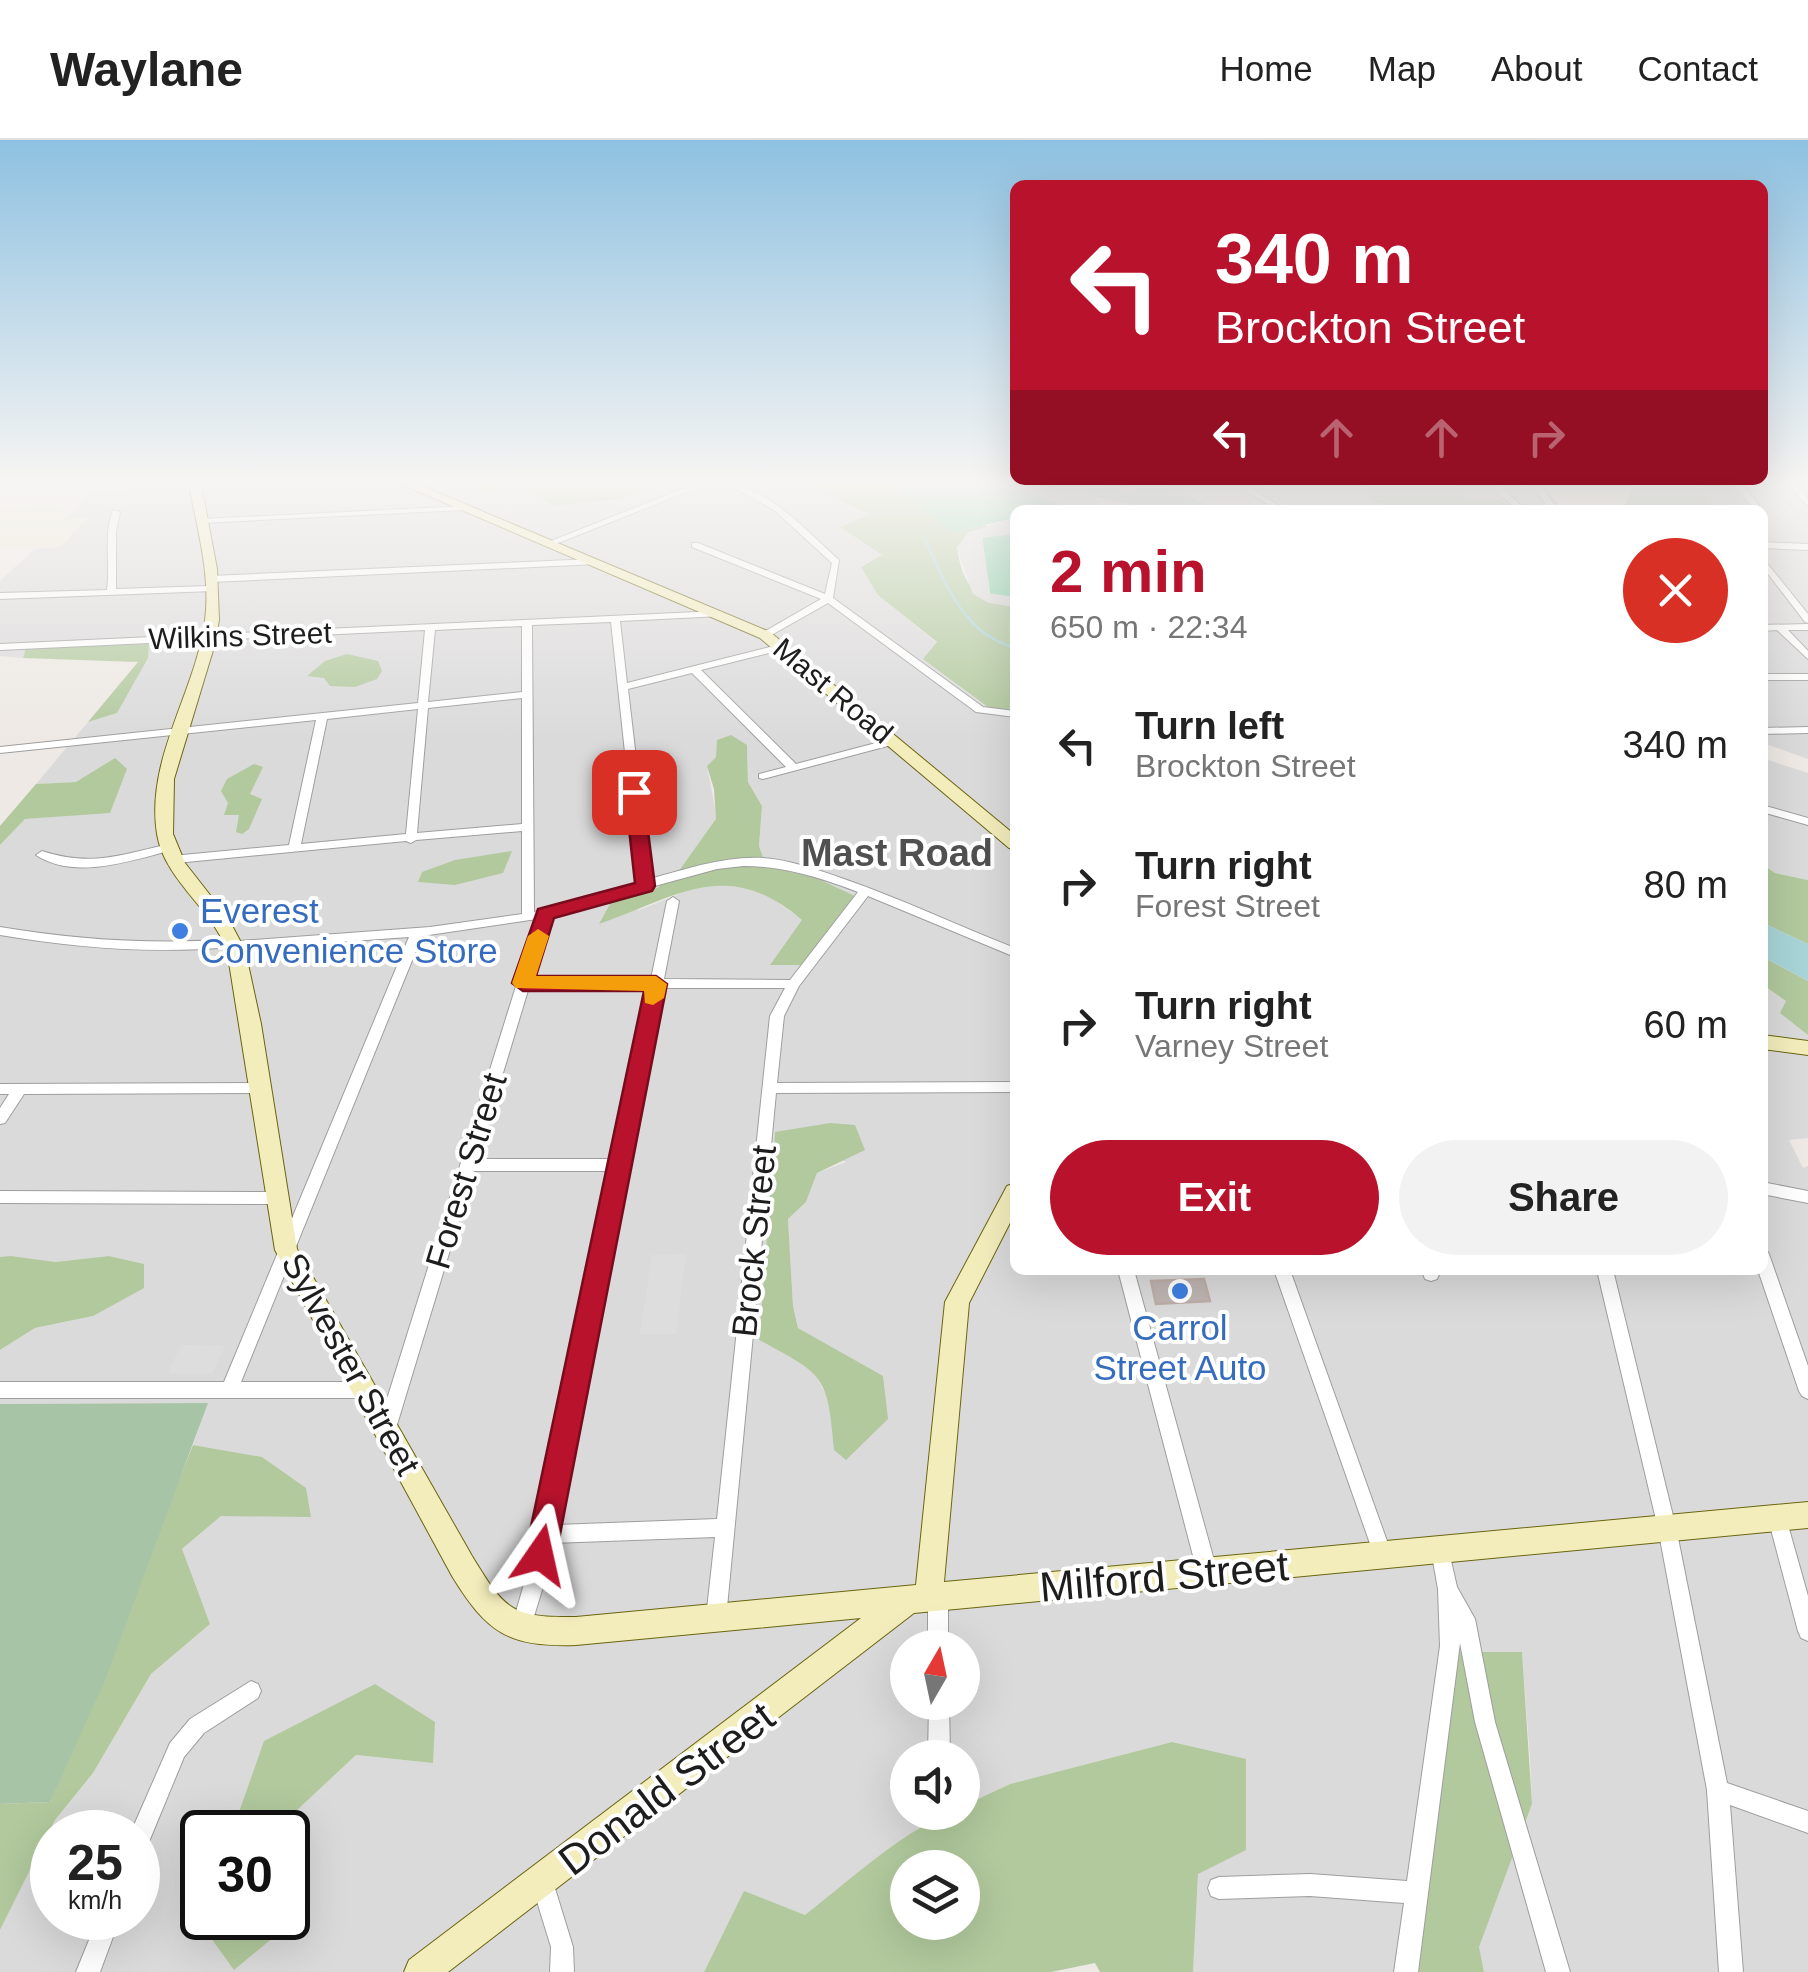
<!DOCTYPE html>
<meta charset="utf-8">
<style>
:root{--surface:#fff;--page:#f2f2f2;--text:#222;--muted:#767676;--line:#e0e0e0;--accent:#b9122d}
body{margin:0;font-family:Helvetica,sans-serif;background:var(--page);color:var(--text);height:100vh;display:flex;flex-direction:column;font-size:38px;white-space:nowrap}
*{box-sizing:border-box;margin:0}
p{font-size:32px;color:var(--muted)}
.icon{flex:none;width:55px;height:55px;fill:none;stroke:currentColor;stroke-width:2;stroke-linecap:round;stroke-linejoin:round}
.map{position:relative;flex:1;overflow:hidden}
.sheet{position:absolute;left:1010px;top:365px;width:758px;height:770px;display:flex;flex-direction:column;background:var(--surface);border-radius:15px;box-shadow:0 10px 40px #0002}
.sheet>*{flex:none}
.hud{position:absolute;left:1010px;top:40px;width:758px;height:305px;border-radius:15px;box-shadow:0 10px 40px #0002;background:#b9122d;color:#fff;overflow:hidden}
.needle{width:65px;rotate:9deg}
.controls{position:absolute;left:890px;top:1490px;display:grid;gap:20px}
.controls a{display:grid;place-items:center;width:90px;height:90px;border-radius:50%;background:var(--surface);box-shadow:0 10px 40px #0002;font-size:50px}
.speed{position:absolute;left:30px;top:1670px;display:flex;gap:20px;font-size:50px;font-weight:700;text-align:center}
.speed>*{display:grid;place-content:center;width:130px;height:130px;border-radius:50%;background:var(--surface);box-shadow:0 10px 40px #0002;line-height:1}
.speed small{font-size:25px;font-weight:400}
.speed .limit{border:5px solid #111;border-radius:15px;background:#fff;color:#111}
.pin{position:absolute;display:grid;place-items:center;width:85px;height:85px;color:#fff;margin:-42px;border-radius:20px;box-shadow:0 5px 15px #0006}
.me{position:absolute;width:110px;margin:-55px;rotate:11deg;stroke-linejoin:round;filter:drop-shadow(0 0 8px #0008)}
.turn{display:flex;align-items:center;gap:35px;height:210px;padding:0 40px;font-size:45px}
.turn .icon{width:130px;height:130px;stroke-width:2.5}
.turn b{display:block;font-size:70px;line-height:85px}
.lanes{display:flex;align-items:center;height:95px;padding:0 40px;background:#0003;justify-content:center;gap:50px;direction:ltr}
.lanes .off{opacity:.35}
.round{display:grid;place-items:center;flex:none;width:105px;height:105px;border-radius:52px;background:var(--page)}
.overview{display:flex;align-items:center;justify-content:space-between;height:170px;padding:0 40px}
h1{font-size:60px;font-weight:800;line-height:75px;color:var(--accent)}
.action{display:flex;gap:20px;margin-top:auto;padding:20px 40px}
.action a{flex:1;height:115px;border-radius:60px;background:var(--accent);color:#fff;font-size:40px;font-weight:800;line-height:115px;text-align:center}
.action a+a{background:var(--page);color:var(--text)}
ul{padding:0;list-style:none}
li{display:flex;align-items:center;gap:30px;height:140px;padding:0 40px}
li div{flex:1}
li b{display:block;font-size:38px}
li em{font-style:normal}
header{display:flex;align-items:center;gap:60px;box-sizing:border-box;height:140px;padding:0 50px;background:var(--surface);border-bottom:2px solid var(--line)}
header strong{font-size:48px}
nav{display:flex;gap:55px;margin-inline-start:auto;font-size:35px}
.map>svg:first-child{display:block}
</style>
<header>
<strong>Waylane</strong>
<nav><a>Home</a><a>Map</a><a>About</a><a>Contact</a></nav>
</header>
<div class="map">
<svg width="1808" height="1832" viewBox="0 0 1808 1832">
<rect width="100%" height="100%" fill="#eee9e4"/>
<!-- residential -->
<g fill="#dbdadb" fill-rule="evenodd">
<path d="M136,344H480L481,351L519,348L554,366L647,345L642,344H803L871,374L841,388L882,415L861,426L878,455L937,503L924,519L988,568L1015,570V1130H1762L1763,845L1787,861L1808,895V998L1789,1000L1803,1028L1808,1026V1832H1484L1478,1807L1532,1664L1530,1619L1522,1513L1460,1512L1417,1832H1193L1198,1734L1246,1620L1172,1602L1010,1644L963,1666L962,1618H908V1672L949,1673L924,1684L805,1775L744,1752L704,1832H0V1790L55,1680L93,1633L151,1534L210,1484L181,1410L221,1376H311L262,1317L193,1305L207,1263L0,1264V1210L35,1188L93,1176L143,1124L109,1116L55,1122L0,1117V705L25,679L110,672L127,629L76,642L36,644L88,582L117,573L148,504L27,508L23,518L0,516V441L35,409L60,407L87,379H65L90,354L133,348ZM747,606L748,642L762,666L759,706L766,726L855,756L801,825H771L803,780L760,750L707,743L639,770L611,762L658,748L678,732L717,679L707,626L716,617ZM775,992L846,1022L817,1033L806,1062L788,1079L793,1166L798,1188L883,1237L834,1310L830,1262L812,1228L759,1200ZM908,1508H962V1562H908ZM265,1601L433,1623L356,1615L294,1673L304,1772L234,1829L200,1783L202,1692H232ZM52,1692H138V1778H52Z"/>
<polygon points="1247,344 1363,344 1376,363 1382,363 1388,370 1293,370"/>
<polygon points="1454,344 1543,344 1563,370 1516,370 1498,359 1464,359"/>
<polygon points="1704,344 1808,344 1808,619 1763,603 1762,391 1770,387 1763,384 1762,370 1715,370 1701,348"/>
<polygon points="1762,618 1808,633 1808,740 1775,733 1763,724"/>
</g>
<!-- education -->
<polygon fill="#fcf7df" points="1543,344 1633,344 1624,370 1563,370"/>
<!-- farmland -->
<polygon fill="#ebe8d1" points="68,365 57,379 88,378 60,407 0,409 0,367"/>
<!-- forest -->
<g fill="#b1c99d" fill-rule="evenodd">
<polygon points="480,344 642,344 649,345 637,354 619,359 554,366 519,348 481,351"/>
<path d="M803,344H903L895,346L953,392L985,385L989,388L969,392L957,407C962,446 977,461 1015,467V570L989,568L923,519L937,502L878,455L861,427L882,415L840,387L870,374Z"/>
<polygon points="1363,344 1454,344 1464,359 1498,359 1516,370 1388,370 1382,363 1376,363"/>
<polygon points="1633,344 1704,344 1701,348 1715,370 1624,370"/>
<polygon points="149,504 148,518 117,573 88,582 138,522 23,518 26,508"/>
<polygon points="347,514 378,521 382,531 377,539 355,547 330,546 324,538 307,536 325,521"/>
<path d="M731,595L747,605L748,642L762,666L759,706L766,726L816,738L855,756L801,825H770L802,780C728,716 678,756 599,784L611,762L657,748L678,732L716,679L714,649L707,626L716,617L717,600Z"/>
<polygon points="115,618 127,629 110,673 25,679 0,705 0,686 36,644 76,642"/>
<polygon points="254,624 263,627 250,654 262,659 249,689 242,694 236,692 239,675 224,675 228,663 221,651 227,639"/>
<polygon points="512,711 503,733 455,745 418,742 422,732 455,720"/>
<polygon points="1762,724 1775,733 1808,740 1808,804 1763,783"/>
<polygon points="1763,817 1808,841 1808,895 1780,873 1786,861 1763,845"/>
<path d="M830,983L855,985L865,1010L817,1033L806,1062L788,1079L793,1166L798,1188L883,1236L888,1279L846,1320L834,1310C828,1235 824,1235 759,1200L775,992Z"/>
<polygon points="11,1116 55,1122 109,1116 144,1124 144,1148 93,1176 35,1188 0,1210 0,1117"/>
<polygon points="193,1305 262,1317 306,1348 311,1377 221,1376 182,1409 210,1484 151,1534 93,1633 55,1680 0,1790 0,1664 50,1662"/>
<polygon points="1459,1512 1522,1512 1532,1664 1479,1807 1484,1832 1417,1832"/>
<polygon points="375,1544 435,1582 433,1623 356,1615 294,1673 304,1772 234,1830 200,1783 202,1776 288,1778 288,1692 232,1692 264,1601"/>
<path d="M1172,1602L1246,1619V1710L1198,1734L1193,1832H1100L1095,1823L1051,1832H704L744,1751L805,1775C840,1749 923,1672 962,1672L963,1666L1010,1644ZM908,1728H962V1782H908Z"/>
</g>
<!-- cemetery -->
<polygon fill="#a8c4a7" points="208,1263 105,1540 50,1662 0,1664 0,1264"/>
<!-- pitch -->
<g fill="#89d6ac">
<polygon points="1009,344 1064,367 1015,370 1015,378 953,392 894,346"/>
<polygon points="1015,394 1015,457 990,455 982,397"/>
</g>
<!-- parking -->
<g fill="#ddd">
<polygon points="1039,345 1095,355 1100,368 1049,370 1062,366 1025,349"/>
<polygon points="1015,378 1015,394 982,398 990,450 987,453 1015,457 1015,467 989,463 973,454 957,408 969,392"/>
<polygon points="686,1114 676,1194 640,1194 652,1115"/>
<polygon points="181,1205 195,1205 225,1206 212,1234 168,1233"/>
</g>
<!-- water -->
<g fill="#a8d4d7">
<polygon points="1036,344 1080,344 1136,352 1138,350 1116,344 1160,344 1218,370 1155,370"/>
<polygon points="1763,783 1808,804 1808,841 1763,817"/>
</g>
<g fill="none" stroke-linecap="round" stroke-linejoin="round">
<!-- stream -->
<path stroke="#a8d4d7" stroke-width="2.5" d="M925,399C944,441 965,497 1015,507"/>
</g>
<!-- building -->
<polygon fill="#beb4b1" stroke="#beaea8" stroke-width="2.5" points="1204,1139 1210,1161 1156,1164 1151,1141"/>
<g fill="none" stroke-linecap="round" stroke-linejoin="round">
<defs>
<g id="street">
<polygon points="695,344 707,344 553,405 546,403"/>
<path d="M727,344C765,344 812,396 839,420L833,458L983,567L1015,571V577L976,572L828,463L768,497H762V493L821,459L692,407V403H698L825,454L832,423L774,370Z"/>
<polygon points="1233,344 1243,344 1287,370 1277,370"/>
<polygon points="1487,344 1496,344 1527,370 1518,370"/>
<polygon points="1532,344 1540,344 1558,370 1550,370"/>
<polygon points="1734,344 1742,344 1759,365 1758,367 1752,367"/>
<polygon points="1787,344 1796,344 1808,359 1808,366"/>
<polygon points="466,366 466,370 463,370 201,383 197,381 201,379"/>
<path d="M113,370L120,372L116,392V449L210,446L213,447V451L0,459V453L107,450C111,423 103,396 113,370Z"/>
<polygon points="1762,402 1808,404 1808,410 1762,408"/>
<polygon points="1762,417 1808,474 1808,483 1805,482 1762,426"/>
<polygon points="594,419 598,422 597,424 211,442 207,439 211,436"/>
<path d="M719,471L722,472V476L620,481L627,543L782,504L785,505V509L701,530L796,624L895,598L900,601L899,603L763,639L759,638V634L786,627L692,533L628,549L650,739C686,729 725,716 763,718C790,720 819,730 844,739C902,759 958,786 1015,808V817L868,756L799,846L784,876L777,943L1015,942V952L776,953L726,1478L723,1485L716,1488L709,1485L706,1478L715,1397L552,1403L546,1437L528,1496L521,1499L514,1496L511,1489L526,1437L611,1031H474L396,1288L393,1294L387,1296L381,1294L378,1288L537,779L422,796L241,1242H363L369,1245L372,1250L369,1255L363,1258H0V1242H224L409,797L236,809L231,807C153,814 77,808 0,795V787C78,800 155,805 234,799L239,801L430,787L522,774V691L416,700L411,703L406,701L176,723L170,719L172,716L289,705L316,580L0,613V607L418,563L425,490L0,510V504ZM611,482L639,743L534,772L532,485ZM522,486V552L428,562L435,490ZM522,558V684L417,693L428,568ZM418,569L406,694L301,704L327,579ZM743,726C784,726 821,738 858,752L790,840L664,839L679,761L673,757L667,761L651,839H532L550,777L641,750H649L651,747L717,729ZM529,847L649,848L613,1019H477ZM662,848H785L770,876L717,1379L556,1385Z"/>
<polygon points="1808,484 1808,490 1788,490 1808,511 1808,519 1777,490 1762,491 1762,485"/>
<rect x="1762" y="534" width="46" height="6"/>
<polygon points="1808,587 1808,593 1762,594 1762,588"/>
<polygon points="1762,665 1808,678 1808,685 1762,672"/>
<path d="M169,704L175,708L173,710C132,720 75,741 36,715L42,711C91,727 121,715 169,704Z"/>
<polygon points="258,943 263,944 265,948 263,952 258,953 24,954 5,983 0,984 0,968 9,954 0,954 0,944"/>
<polygon points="1762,1042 1808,1051 1808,1063 1762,1054"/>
<polygon points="0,1051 274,1052 279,1054 282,1058 279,1062 274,1064 0,1063"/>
<polygon points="1762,1111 1768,1112 1770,1117 1808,1226 1808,1259 1802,1256 1799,1251 1758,1130 1762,1130"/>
<polygon points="1118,1130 1134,1130 1217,1431 1214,1438 1207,1441 1200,1438 1197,1431"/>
<polygon points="1274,1130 1290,1130 1392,1415 1390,1422 1383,1424 1376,1422 1374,1415"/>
<polygon points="1425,1130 1441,1130 1437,1139 1431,1141 1425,1139 1423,1134"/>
<polygon points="1597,1130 1613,1130 1676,1388 1727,1643 1808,1671 1808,1693 1730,1665 1743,1832 1719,1832 1707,1650 1658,1388"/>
<polygon points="1777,1369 1784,1372 1786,1378 1808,1456 1808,1501 1801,1498 1798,1491 1768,1378 1770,1372"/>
<polygon points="1440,1401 1447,1403 1457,1447 1475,1479 1495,1582 1570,1832 1546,1832 1475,1582 1460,1503 1418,1832 1394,1832 1404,1763 1310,1756 1219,1759 1211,1756 1208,1748 1211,1740 1219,1737 1310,1734 1407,1741 1440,1506 1438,1449 1431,1410 1433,1403"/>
<polygon points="938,1447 945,1450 948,1457 948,1508 928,1508 928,1457 931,1450"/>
<polygon points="251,1541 258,1544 261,1551 258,1558 204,1593 184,1617 146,1709 138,1712 138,1692 131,1692 170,1603 190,1579"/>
<polygon points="929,1562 949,1562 950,1618 928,1618"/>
<polygon points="542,1731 550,1734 553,1742 573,1807 574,1832 550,1832 551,1807 531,1742 534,1734"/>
<polygon points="98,1778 120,1778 100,1832 76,1832"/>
</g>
<g id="secondary">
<path d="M189,344H201L217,429L219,480L214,507L174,639L173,694L185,723L228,778L245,810L261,884L297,1109L472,1416C505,1470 511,1478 576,1477L916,1445L945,1162L1007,1046L1015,1043V1073L969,1163L944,1442L1808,1362V1388L914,1473L448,1832H404L409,1820L861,1478L576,1505C508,1507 487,1493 452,1436L275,1110L227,810C211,768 164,739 157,694C145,619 196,552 205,480C211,435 197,389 189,344Z"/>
<polygon points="401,344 417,344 770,492 1015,695 1015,709 1009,708 760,498"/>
<polygon points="1762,895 1808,901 1808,915 1762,909"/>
</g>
</defs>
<!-- street casing -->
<use href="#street" stroke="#9e9e9e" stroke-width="2"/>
<!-- secondary casing -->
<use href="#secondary" stroke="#6a650f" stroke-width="2"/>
<!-- street -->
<use href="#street" fill="#fff" fill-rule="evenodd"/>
<!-- secondary -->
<use href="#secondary" fill="#f3edbc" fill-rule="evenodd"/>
</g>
<!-- sky -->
<linearGradient id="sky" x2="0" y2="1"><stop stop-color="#8ec1e1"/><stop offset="0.57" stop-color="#f7f5f3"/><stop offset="1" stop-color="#f7f5f3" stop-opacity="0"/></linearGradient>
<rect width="1808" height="601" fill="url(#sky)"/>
<!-- route -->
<polygon fill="#b9122d" stroke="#780c1d" stroke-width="2.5" points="634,647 643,652 655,746 652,751 554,778 536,836 656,836 667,844 556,1415 551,1426 540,1431 529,1426 525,1415 644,851 523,851 512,843 538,769 635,743 625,652"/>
<!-- slow -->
<polygon fill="#f59e0b" points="538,789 549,796 536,836 656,836 667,844 664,858 653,865 645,863 644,851 516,848 512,843 528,796"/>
<!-- markers -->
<g fill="#3f7fe0" stroke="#fff" stroke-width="4">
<circle cx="180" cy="791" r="10"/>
<circle cx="1180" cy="1151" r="10"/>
</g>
<g text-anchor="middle" stroke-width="8" stroke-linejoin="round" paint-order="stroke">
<!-- far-street labels -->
<g font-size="30" fill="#1d1d1d" stroke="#fff">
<text transform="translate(240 496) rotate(-2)" y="10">Wilkins Street</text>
<text transform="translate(833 551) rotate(40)" y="10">Mast Road</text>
</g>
<!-- shop labels -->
<g font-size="35" fill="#366cbe" stroke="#fff" text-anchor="start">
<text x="200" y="783">Everest<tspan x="200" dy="40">Convenience Store</tspan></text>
<text x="1180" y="1200" text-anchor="middle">Carrol<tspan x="1180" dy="40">Street Auto</tspan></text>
</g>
<!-- street labels -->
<g font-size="35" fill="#1d1d1d" stroke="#fff">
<text transform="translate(466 1031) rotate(-73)" y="12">Forest Street</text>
<text transform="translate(754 1101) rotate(-84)" y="12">Brock Street</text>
<text transform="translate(351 1224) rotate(61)" y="12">Sylvester Street</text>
</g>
<!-- neighbourhood labels -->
<g font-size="38" font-weight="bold" fill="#505050" stroke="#fff">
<text x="897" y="726">Mast Road</text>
</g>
<!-- near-street labels -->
<g font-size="42" fill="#1d1d1d" stroke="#fff">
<text transform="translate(1164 1436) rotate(-5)" y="15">Milford Street</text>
<text transform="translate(666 1648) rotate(-37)" y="15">Donald Street</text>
</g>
</g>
</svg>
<div class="controls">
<a><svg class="needle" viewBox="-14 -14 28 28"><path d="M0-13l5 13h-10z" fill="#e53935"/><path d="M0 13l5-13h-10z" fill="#767676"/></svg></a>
<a><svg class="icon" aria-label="sound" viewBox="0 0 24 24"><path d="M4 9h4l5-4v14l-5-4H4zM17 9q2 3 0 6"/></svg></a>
<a><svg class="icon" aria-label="layers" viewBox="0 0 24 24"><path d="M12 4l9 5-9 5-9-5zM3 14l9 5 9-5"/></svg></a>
</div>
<div class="speed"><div>25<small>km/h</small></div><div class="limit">30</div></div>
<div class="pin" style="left:634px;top:652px;background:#d93025"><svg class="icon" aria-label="arrive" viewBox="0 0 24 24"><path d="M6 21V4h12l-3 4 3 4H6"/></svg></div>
<svg class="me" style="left:540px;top:1415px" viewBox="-20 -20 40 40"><path d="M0-17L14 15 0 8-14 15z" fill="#b9122d" stroke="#fff" stroke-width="4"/></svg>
<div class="hud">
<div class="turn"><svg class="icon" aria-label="left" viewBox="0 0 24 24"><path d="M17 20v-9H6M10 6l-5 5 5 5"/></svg><div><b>340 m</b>Brockton Street</div></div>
<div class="lanes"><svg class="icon" aria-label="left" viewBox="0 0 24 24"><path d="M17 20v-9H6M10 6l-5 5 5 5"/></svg><svg class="icon off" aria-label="ahead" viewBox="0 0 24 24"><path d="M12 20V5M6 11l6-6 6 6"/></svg><svg class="icon off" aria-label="ahead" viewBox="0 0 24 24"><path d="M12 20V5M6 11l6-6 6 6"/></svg><svg class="icon off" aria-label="right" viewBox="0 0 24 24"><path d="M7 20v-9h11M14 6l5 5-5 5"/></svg></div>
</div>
<section class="sheet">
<div class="overview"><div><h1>2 min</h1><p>650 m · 22:34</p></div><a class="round" style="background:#d93025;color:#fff"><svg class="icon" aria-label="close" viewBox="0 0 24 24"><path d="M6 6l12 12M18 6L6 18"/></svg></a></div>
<ul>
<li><svg class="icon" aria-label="left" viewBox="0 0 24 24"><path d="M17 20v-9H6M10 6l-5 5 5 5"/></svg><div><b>Turn left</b><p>Brockton Street</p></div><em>340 m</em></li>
<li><svg class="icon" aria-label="right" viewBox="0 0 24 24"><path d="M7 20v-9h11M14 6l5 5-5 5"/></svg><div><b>Turn right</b><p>Forest Street</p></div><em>80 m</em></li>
<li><svg class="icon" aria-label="right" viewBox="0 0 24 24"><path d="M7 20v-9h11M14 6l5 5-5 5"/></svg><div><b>Turn right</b><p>Varney Street</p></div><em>60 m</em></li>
</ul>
<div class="action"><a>Exit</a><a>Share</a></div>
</section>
</div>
